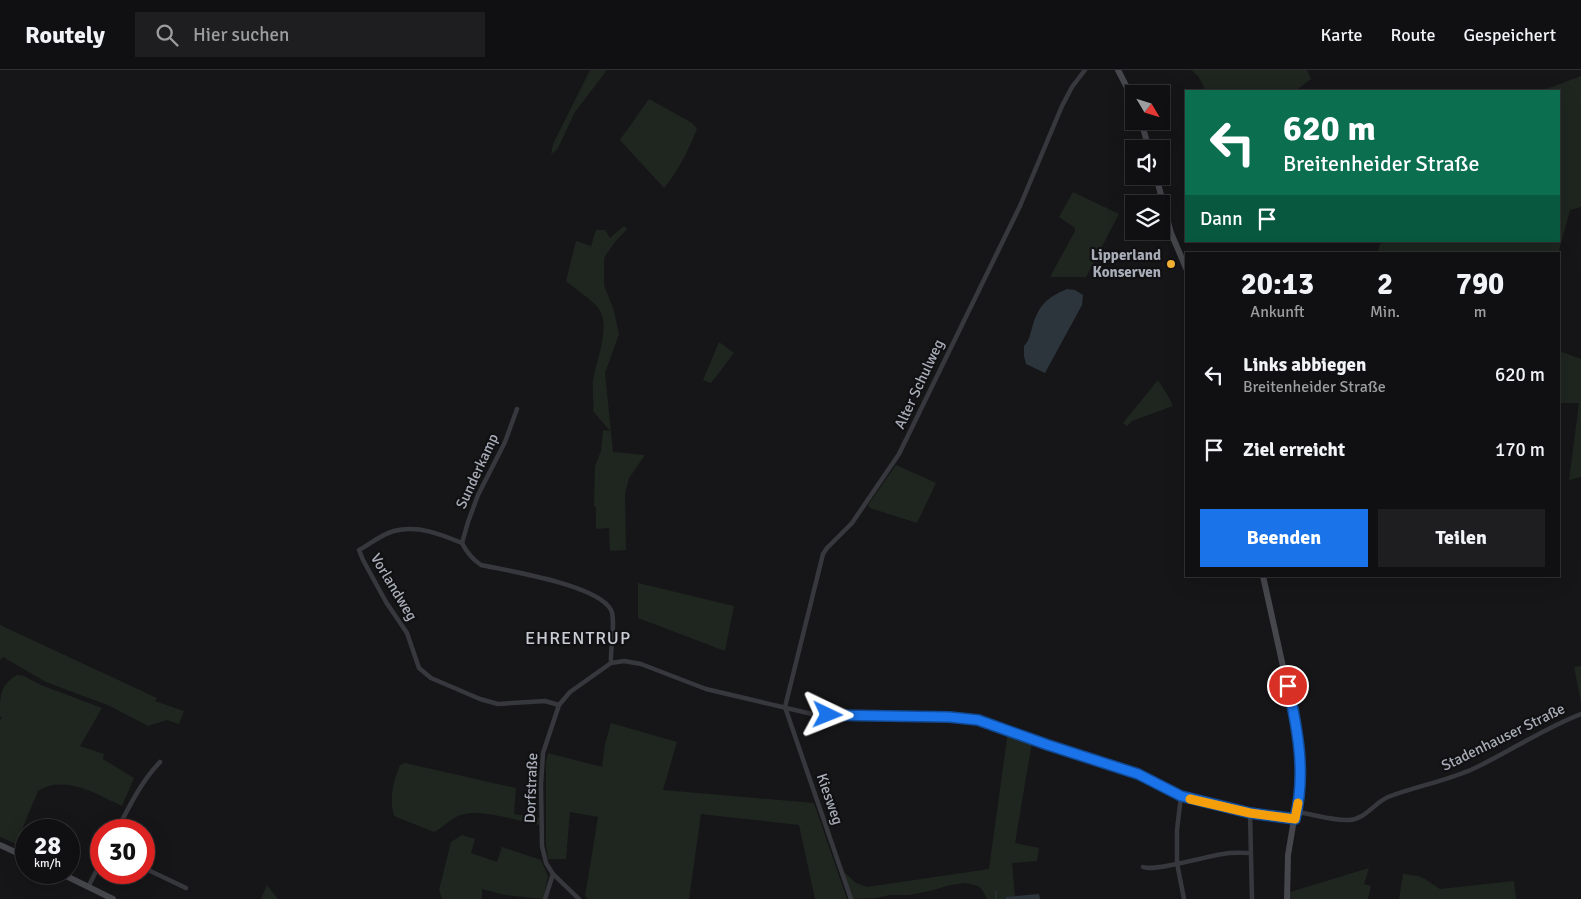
<!DOCTYPE html>
<html lang="de">
<meta charset="utf-8">
<style>
:root{--surface:#101012;--page:#1e1e20;--text:#f1f3f6;--muted:#9c9d9f;--line:#303032;--accent:#1a73e8}
body{margin:0;font-family:Signika,sans-serif;background:var(--page);color:var(--text);height:100vh;display:flex;flex-direction:column;font-size:19px;white-space:nowrap}
*{box-sizing:border-box;margin:0}
p{font-size:16px;color:var(--muted)}
.icon{flex:none;width:28px;height:28px;fill:none;stroke:currentColor;stroke-width:2;stroke-linecap:round;stroke-linejoin:round}
.map{position:relative;flex:1;overflow:hidden}
.sheet{position:absolute;left:1185px;top:182px;width:375px;height:325px;display:flex;flex-direction:column;background:var(--surface);border-radius:0px;box-shadow:0 5px 20px #0002,0 0 0 1px var(--line)}
.sheet>*{flex:none}
.hud{position:absolute;left:1185px;top:20px;width:375px;height:152px;border-radius:0px;box-shadow:0 5px 20px #0002,0 0 0 1px var(--line);background:#0b6e4f;color:#fff;overflow:hidden}
.needle{width:32px;rotate:128deg}
.buttons{position:absolute;left:1125px;top:15px;display:grid;gap:10px}
.buttons a{display:grid;place-items:center;width:45px;height:45px;border-radius:0px;background:var(--surface);box-shadow:0 5px 20px #0002,0 0 0 1px var(--line);font-size:25px}
.speed{position:absolute;left:15px;top:749px;display:flex;gap:10px;font-size:25px;font-weight:700;text-align:center}
.speed>*{display:grid;place-content:center;width:65px;height:65px;border-radius:50%;background:var(--surface);box-shadow:0 5px 20px #0002,0 0 0 1px var(--line);line-height:1}
.speed small{font-size:12px;font-weight:400}
.speed .limit{border:8px solid #d22;background:#fff;color:#111}
.pin{position:absolute;display:grid;place-items:center;width:42px;height:42px;color:#fff;margin:-21px;border:2px solid #fff;border-radius:50%;box-shadow:0 1px 5px #0007}
.me{position:absolute;width:55px;margin:-28px;rotate:92deg;stroke-linejoin:round;filter:drop-shadow(0 0 4px #0008)}
.turn{display:flex;align-items:center;gap:18px;height:105px;padding:0 15px;font-size:22px}
.turn .icon{width:65px;height:65px;stroke-width:2.5}
.turn b{display:block;font-size:35px;line-height:42px}
.then{display:flex;align-items:center;height:48px;padding:0 15px;background:#0003;gap:10px;font-size:19px}
.eta{display:flex;justify-content:space-evenly;align-items:center;height:85px;text-align:center}
.eta b{font-size:30px;font-weight:700;line-height:35px}
.button{display:flex;gap:10px;margin-top:auto;padding:10px 15px}
.button a{flex:1;height:58px;border-radius:0px;background:var(--accent);color:#fff;font-size:20px;font-weight:700;line-height:58px;text-align:center}
.button a+a{background:var(--page);color:var(--text)}
ul{padding:0;list-style:none}
li{display:flex;align-items:center;gap:15px;height:75px;padding:0 15px}
li div{flex:1}
li b{display:block;font-size:19px}
li em{font-style:normal}
header{display:flex;align-items:center;gap:30px;box-sizing:border-box;height:70px;padding:0 25px;background:var(--surface);border-bottom:1px solid var(--line)}
header strong{font-size:24px}
nav{display:flex;gap:28px;margin-inline-start:auto;font-size:18px}
.search{width:350px;height:45px;background:var(--page);display:flex;align-items:center;gap:12px;box-sizing:border-box;padding:0 18px;border-radius:0px;color:var(--muted);font-size:19px}
.map>svg:first-child{display:block}
</style>
<header>
<strong>Routely</strong>
<div class="search"><svg class="icon" aria-label="search" viewBox="0 0 24 24"><circle cx="10" cy="10" r="6"/><path d="M15 15l6 6"/></svg>Hier suchen</div>
<nav><a>Karte</a><a>Route</a><a>Gespeichert</a></nav>
</header>
<div class="map">
<svg width="1581" height="829" viewBox="0 0 1581 829">
<rect width="100%" height="100%" fill="#161618"/>
<!-- green -->
<g fill="#1e261f">
<polygon points="590,0 607,0 575,42 557,80 551,84 553,74"/>
<polygon points="1191,0 1307,0 1311,9 1295,21 1206,21 1198,6"/>
<polygon points="1581,6 1581,137 1570,140 1558,184 1377,184 1381,171 1559,171 1559,21 1541,21"/>
<path d="M649,29L692,53L697,59C688,81 679,100 664,118L620,70Z"/>
<polygon points="1073,122 1119,144 1086,207 1050,207 1075,161 1075,158 1059,147"/>
<path d="M624,156L627,159L614,173L604,188V215L614,241L619,264L605,303L613,382L645,385L629,408L625,424L626,480L610,481L609,458L596,459V437L594,436L595,396L601,381L603,360L610,361L593,341C594,331 592,320 593,310C596,291 611,257 599,239C593,230 575,219 566,211L576,171L591,176L596,160H605L610,168Z"/>
<polygon points="719,272 734,283 711,313 703,310"/>
<polygon points="1559,281 1581,289 1581,407 1569,410 1579,333 1559,333"/>
<path d="M1158,310C1163,319 1170,327 1173,336L1132,351L1127,356L1123,353Z"/>
<polygon points="896,395 936,413 917,453 870,438 868,435"/>
<polygon points="638,513 734,536 725,581 638,548"/>
<polygon points="0,555 157,628 155,631 184,641 179,654 167,650 148,656 110,636 46,612 3,587 0,590"/>
<polygon points="1581,596 1581,632 1574,597"/>
<path d="M17,605L24,606L41,615L102,638L80,676L104,684L103,689L134,708L122,736C98,725 65,704 38,721L16,774L0,767V650L2,648L0,646C0,626 0,615 17,605Z"/>
<polygon points="611,653 677,672 663,720 814,733 847,829 815,829 799,755 701,744 689,829 588,829 585,826 598,747 570,742 566,789 548,789 546,774 546,692 548,683 602,697 605,674"/>
<polygon points="1008,661 1032,672 1015,773 1039,778 1037,791 1012,793 1015,827 1006,827 1006,829 987,829 981,818 975,815 965,813 950,815 930,821 909,825 890,825 876,828 852,829 843,801 856,813 867,817 989,799"/>
<path d="M405,693L516,718L514,744L539,748V755C517,751 481,738 461,745C450,748 444,757 434,762L394,746C389,727 393,713 400,695Z"/>
<polygon points="462,765 475,769 471,783 497,792 502,777 541,790 548,806 543,829 505,825 482,819 482,829 442,829 439,820 451,772"/>
<polygon points="1369,798 1364,814 1371,816 1368,829 1290,829 1290,822"/>
<polygon points="1403,804 1418,806 1425,809 1440,819 1514,811 1516,829 1399,829"/>
<polygon points="267,815 278,829 261,829"/>
</g>
<!-- water -->
<g fill="#2c353c">
<path d="M1067,219L1075,220L1083,225L1082,235L1045,303L1026,294L1024,286V276C1029,271 1030,265 1032,258C1038,236 1046,228 1067,219Z"/>
<polygon points="1039,824 1040,829 1006,829 1006,827"/>
</g>
<g fill="none" stroke-linecap="round" stroke-linejoin="round">
<!-- stream -->
<polyline stroke="#2c353c" stroke-width="1" points="996,829 996,821"/>
<!-- street -->
<g stroke="#37383d" stroke-width="4.5">
<polyline points="462,473 468,452 478,425 505,372 517,339"/>
<path d="M559,635L545,631L498,634L480,629L431,608L419,598L407,563L386,532L363,490L359,480C370,474 382,464 394,461C418,455 440,464 462,473C467,483 472,489 481,495C509,501 598,515 611,540C616,550 610,580 611,593"/>
<polyline points="785,637 823,484 827,478 852,453 899,384 1020,136 1062,36 1072,17 1085,0"/>
<polyline points="785,637 851,829"/>
<polyline points="1181,726 1177,760 1177,793 1184,829"/>
<path d="M1297,742C1313,744 1332,751 1349,750C1366,749 1374,733 1388,727C1417,716 1447,711 1475,698C1511,681 1544,658 1581,644"/>
<polyline points="1250,743 1252,829"/>
<path d="M117,760C130,735 141,712 160,692"/>
<path d="M1143,797C1154,802 1207,786 1223,784C1232,782 1241,783 1250,783"/>
<polyline points="144,798 186,818"/>
<polyline points="88,817 101,792"/>
<polyline points="545,829 553,804"/>
<polyline points="579,829 553,804 546,793 542,776 541,714 543,683 559,635 570,622 611,593 624,591 641,594 706,619 812,644 949,647 978,650 1047,675 1137,705 1181,726 1250,743 1295,749"/>
</g>
<!-- secondary -->
<g stroke="#45474d" stroke-width="6">
<polyline points="1118,0 1134,31"/>
<polyline points="1141,51 1149,79"/>
<polyline points="1156,106 1171,163 1186,198"/>
<polyline points="1263,506 1297,660 1301,708 1288,785 1287,829"/>
<polyline points="0,775 26,787"/>
<polyline points="58,802 113,829"/>
</g>
</g>
<g fill="none" stroke-linecap="round" stroke-linejoin="round">
<defs>
<path id="route" d="M828,645L949,647L978,650L1048,675L1138,704L1181,726L1250,743L1295,749C1306,704 1298,661 1288,616"/>
</defs>
<!-- route casing -->
<use href="#route" stroke="#114b97" stroke-width="12"/>
<!-- route -->
<use href="#route" stroke="#1a73e8" stroke-width="9"/>
<!-- slow -->
<polyline stroke="#f59e0b" stroke-width="9" points="1190,729 1250,743 1295,749 1298,733"/>
</g>
<!-- markers -->
<circle fill="#f2b134" stroke="#111113" stroke-width="2" cx="1171" cy="194" r="5"/>
<g text-anchor="middle" stroke-width="4.5" stroke-linejoin="round" paint-order="stroke">
<!-- poi labels -->
<g font-size="15" font-weight="bold" fill="#a8adb8" stroke="#111113" text-anchor="end">
<text x="1161" y="190">Lipperland<tspan x="1161" dy="17">Konserven</tspan></text>
</g>
<!-- street labels -->
<g font-size="15" fill="#a8adb8" stroke="#111113">
<text transform="translate(919 314) rotate(-65)" y="5">Alter Schulweg</text>
<text transform="translate(477 401) rotate(-65)" y="5">Sunderkamp</text>
<text transform="translate(394 517) rotate(59)" y="5">Vorlandweg</text>
<text transform="translate(1503 667) rotate(-26)" y="5">Stadenhauser Straße</text>
<text transform="translate(531 718) rotate(-88)" y="5">Dorfstraße</text>
<text transform="translate(830 729) rotate(71)" y="5">Kiesweg</text>
</g>
<!-- quarter labels -->
<g font-size="18" letter-spacing="1" fill="#c9ccd4" stroke="#111113">
<text x="578" y="574">EHRENTRUP</text>
</g>
</g>
</svg>
<div class="buttons">
<a><svg class="needle" viewBox="-14 -14 28 28"><path d="M0-13l5 13h-10z" fill="#e53935"/><path d="M0 13l5-13h-10z" fill="#9c9d9f"/></svg></a>
<a><svg class="icon" aria-label="sound" viewBox="0 0 24 24"><path d="M4 9h4l5-4v14l-5-4H4zM17 9q2 3 0 6"/></svg></a>
<a><svg class="icon" aria-label="layers" viewBox="0 0 24 24"><path d="M12 4l9 5-9 5-9-5zM3 14l9 5 9-5"/></svg></a>
</div>
<div class="speed"><div>28<small>km/h</small></div><div class="limit">30</div></div>
<div class="pin" style="left:1288px;top:616px;background:#d93025"><svg class="icon" aria-label="arrive" viewBox="0 0 24 24"><path d="M6 21V4h12l-3 4 3 4H6"/></svg></div>
<svg class="me" style="left:828px;top:645px" viewBox="-20 -20 40 40"><path d="M0-17L14 15 0 8-14 15z" fill="#1a73e8" stroke="#fff" stroke-width="4"/></svg>
<div class="hud">
<div class="turn"><svg class="icon" aria-label="left" viewBox="0 0 24 24"><path d="M17 20v-9H6M10 6l-5 5 5 5"/></svg><div><b>620 m</b>Breitenheider Straße</div></div>
<div class="then">Dann<svg class="icon" aria-label="arrive" viewBox="0 0 24 24"><path d="M6 21V4h12l-3 4 3 4H6"/></svg></div>
</div>
<section class="sheet">
<div class="eta">
<div><b>20:13</b><p>Ankunft</p></div>
<div><b>2</b><p>Min.</p></div>
<div><b>790</b><p>m</p></div>
</div>
<ul>
<li><svg class="icon" aria-label="left" viewBox="0 0 24 24"><path d="M17 20v-9H6M10 6l-5 5 5 5"/></svg><div><b>Links abbiegen</b><p>Breitenheider Straße</p></div><em>620 m</em></li>
<li><svg class="icon" aria-label="arrive" viewBox="0 0 24 24"><path d="M6 21V4h12l-3 4 3 4H6"/></svg><div><b>Ziel erreicht</b></div><em>170 m</em></li>
</ul>
<div class="button"><a>Beenden</a><a>Teilen</a></div>
</section>
</div>
